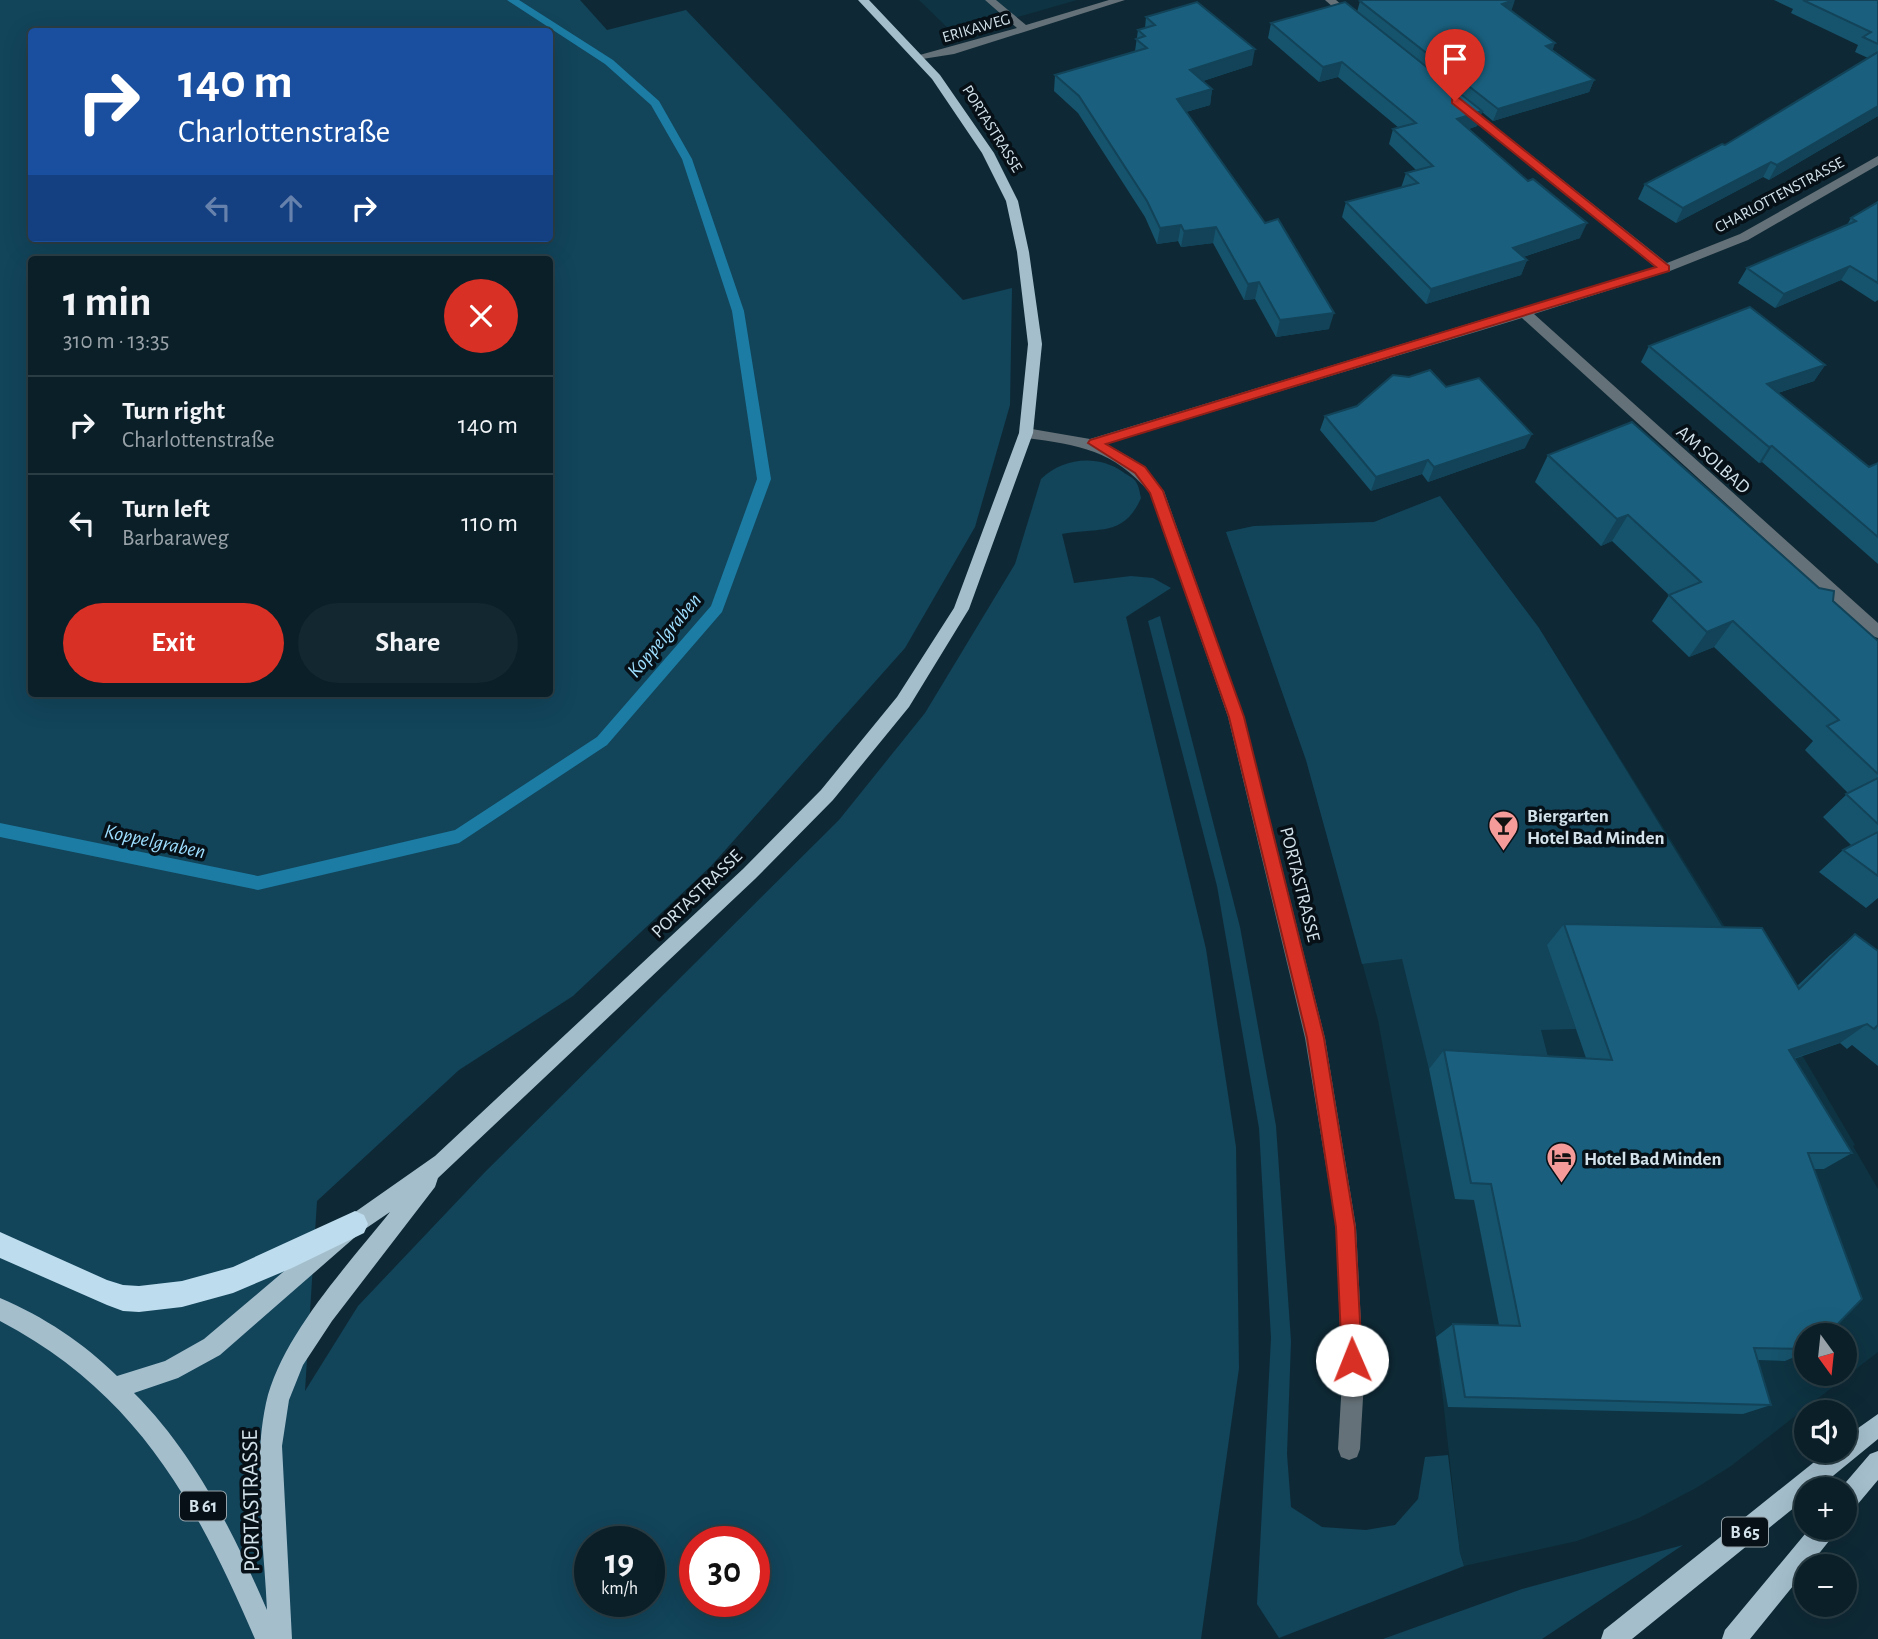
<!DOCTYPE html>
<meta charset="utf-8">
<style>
:root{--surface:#0a1f28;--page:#132730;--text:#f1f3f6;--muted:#99a2a8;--line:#2a3d45;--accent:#d93025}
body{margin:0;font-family:"Alegreya Sans",sans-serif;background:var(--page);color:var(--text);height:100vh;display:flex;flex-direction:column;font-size:26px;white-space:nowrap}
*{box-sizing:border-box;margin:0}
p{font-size:23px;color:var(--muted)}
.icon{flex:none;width:38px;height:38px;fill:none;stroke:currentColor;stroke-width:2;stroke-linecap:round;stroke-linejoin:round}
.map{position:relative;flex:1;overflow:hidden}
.side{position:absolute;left:28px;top:256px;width:525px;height:441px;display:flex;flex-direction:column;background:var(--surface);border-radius:7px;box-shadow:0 7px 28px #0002,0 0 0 2px var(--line)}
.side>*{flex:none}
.top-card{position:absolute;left:28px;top:28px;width:525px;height:214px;border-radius:7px;box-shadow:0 7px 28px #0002,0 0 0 2px var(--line);background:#1a4fa0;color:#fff;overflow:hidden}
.needle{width:46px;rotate:165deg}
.tools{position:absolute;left:1794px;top:1323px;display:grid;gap:14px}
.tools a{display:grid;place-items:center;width:63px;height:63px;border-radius:50%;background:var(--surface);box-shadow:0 7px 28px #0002,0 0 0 2px var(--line);font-size:35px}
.speed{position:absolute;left:574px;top:1526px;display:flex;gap:14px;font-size:35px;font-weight:700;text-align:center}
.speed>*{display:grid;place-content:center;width:91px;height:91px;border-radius:50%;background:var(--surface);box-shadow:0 7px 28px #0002,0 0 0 2px var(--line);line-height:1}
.speed small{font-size:18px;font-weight:400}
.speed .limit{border:10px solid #d22;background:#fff;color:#111}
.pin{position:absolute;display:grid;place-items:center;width:60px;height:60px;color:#fff;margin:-72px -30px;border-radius:50% 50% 50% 0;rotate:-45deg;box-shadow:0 0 7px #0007}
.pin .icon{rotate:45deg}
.me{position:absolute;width:77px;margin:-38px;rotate:359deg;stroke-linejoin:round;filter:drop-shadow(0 0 5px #0008)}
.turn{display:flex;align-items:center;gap:24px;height:147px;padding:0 35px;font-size:32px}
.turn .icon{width:91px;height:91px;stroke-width:2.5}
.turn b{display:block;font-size:49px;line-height:60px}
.lanes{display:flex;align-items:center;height:66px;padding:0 35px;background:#0003;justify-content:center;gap:35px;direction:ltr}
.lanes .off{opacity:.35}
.round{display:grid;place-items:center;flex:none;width:74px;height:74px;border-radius:37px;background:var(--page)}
.headline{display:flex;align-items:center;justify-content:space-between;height:119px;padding:0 35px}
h1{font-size:42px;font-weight:600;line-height:52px}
.button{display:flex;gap:14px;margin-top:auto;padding:14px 35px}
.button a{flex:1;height:80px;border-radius:42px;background:var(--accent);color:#fff;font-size:28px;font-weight:600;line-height:80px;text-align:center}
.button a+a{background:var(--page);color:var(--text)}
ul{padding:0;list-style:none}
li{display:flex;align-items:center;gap:21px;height:98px;padding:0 35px;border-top:2px solid var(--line)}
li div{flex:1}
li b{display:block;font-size:26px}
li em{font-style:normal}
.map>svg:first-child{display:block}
</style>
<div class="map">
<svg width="1878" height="1639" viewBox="0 0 1878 1639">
<rect width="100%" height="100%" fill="#0e2935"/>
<!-- built -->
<g fill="#0e3342" fill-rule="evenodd">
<polygon points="919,0 1077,0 955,35"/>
<path d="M1440,496L1539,628L1758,980L1855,1145L1853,1146L1878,1189V1352L1731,1466L1696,1488L1639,1518L1577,1541L1464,1566L1460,1553L1436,1337L1378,1020L1306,760L1226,532L1254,526L1374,522ZM1806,1335H1844V1374H1806Z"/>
</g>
<!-- green -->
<g fill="#12445a" fill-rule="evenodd">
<path d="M0,0H580L607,30L686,10L963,300L1012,288L1010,405L975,527L905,648L711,866L573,996L459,1070L317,1201L305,1391L358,1306L485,1172L839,820L925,713L1015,564L1041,479C1063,458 1097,454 1123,472C1127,475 1134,478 1136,482C1139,486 1140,494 1141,498C1124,538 1096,527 1062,534L1074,583L1131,576L1153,578L1171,588L1126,617L1206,949L1236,1147L1239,1368L1201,1639H0ZM32,32H550V238H32ZM32,259H550V693H32ZM590,1542H649V1601H590ZM695,1542H754V1601H695Z"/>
<polygon points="1440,496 1539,628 1736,949 1548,945 1576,1029 1541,1030 1553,1076 1429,1069 1402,959 1362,964 1306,760 1226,532 1254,526 1374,522"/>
<polygon points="1160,616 1240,927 1276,1126 1291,1341 1287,1454 1291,1507 1322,1527 1366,1530 1395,1525 1418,1499 1425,1457 1448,1455 1460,1553 1464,1566 1279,1638 1257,1604 1271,1338 1259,1128 1217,886 1148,621"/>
<polygon points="1683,1545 1542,1639 1383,1639 1522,1589"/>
</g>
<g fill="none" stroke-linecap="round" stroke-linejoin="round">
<!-- stream -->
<polygon fill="#1c7ca3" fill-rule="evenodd" points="507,0 519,0 613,60 659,101 692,159 744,311 771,479 722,612 607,745 459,843 258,890 0,837 0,823 258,876 455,830 597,737 711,606 757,479 732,311 682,159 651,105 605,64"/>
<!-- minor -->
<g fill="#657178" fill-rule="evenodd">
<polygon points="985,0 996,0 1026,25 1109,0 1125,0 954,54 916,60 916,56 1017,28"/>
<polygon points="1325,0 1336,0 1358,19 1349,21"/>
<path d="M1459,104H1467L1667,263L1740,234L1878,156V165L1748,240L1670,271L1534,314L1878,623V638L1872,636L1522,318L1106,444L1133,459L1164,491L1244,717L1325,1038L1356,1227L1364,1381L1360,1449L1357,1457L1349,1460L1341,1457L1338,1449L1342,1381L1336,1227L1305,1038L1228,717L1150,493C1113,450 1080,445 1026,438L1019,433L1026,428L1090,439L1655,267L1459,108Z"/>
</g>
<!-- major -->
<g fill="#a4becc" fill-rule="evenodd">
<path d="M858,0H869L940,75L994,153L1018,201L1029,252L1042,344L1033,433L969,609L909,707L833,800L755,879L438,1178L435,1187L332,1321L303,1365L289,1400L282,1446L292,1639H255C196,1502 137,1393 0,1321V1298C43,1316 85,1344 117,1376L165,1361L204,1339L348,1217L435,1156L743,869L821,790L897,697L954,608L1019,433L1028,344L1017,252L1006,201L982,153L932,79ZM390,1212C348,1265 281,1336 266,1403C252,1468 264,1543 267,1610C233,1532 195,1454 134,1393L178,1378L220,1355L362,1231Z"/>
<polygon points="1878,1414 1878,1439 1817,1489 1806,1489 1806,1498 1632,1639 1601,1639 1604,1630 1828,1451 1844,1451 1844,1438"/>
<polygon points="1878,1451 1878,1480 1852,1511 1844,1514 1844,1489 1840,1489 1870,1454"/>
<polygon points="1810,1528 1837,1528 1833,1536 1809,1566 1806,1566 1806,1570 1750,1639 1722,1639 1725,1630"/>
</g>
<!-- highway -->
<polygon fill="#bddced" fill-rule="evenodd" points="355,1211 364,1215 368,1224 364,1233 292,1268 233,1293 182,1307 139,1312 123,1311 107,1305 0,1258 0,1232 107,1280 123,1285 139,1286 182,1281 233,1267"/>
</g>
<!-- wall -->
<g fill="#16536c">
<polygon points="1774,0 1878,0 1878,116 1769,180 1763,177 1676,223 1638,199 1645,184 1725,145 1868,58 1855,52 1858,45 1791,13 1793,9"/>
<polygon points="1360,1 1511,11 1553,50 1594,80 1589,92 1493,121 1482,112 1477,126 1469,129 1580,238 1523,257 1527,260 1521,275 1426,304 1342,217 1346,202 1401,188 1406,173 1416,170 1389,144 1393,129 1399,128 1338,77 1319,82 1268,38 1271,23 1357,12"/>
<polygon points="1146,17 1252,65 1203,81 1212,89 1210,105 1186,112 1329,329 1276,337 1255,299 1244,300 1213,243 1181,247 1178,241 1157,244 1145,217 1078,113 1054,91 1055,75 1135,51 1138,30 1145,28"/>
<polygon points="1878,202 1878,300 1875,302 1841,280 1775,308 1738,283 1747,268 1847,225 1851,218"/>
<polygon points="1649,346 1825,365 1814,381 1778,393 1869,467 1878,463 1878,564 1762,462 1759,463 1641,362"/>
<polygon points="1446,387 1525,448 1428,482 1422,474 1371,491 1320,430 1325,416"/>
<polygon points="1548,455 1833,601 1878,641 1878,898 1866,908 1819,872 1843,850 1851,845 1823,817 1848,793 1805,750 1813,741 1714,647 1689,657 1652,621 1669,595 1612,541 1601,546 1535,482"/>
<polygon points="1564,924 1797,986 1830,955 1855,934 1878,951 1878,1066 1852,1045 1847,1049 1840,1043 1794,1059 1852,1153 1824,1169 1814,1169 1806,1352 1785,1361 1758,1360 1771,1405 1743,1414 1448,1407 1436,1337 1453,1324 1499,1325 1474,1200 1455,1199 1429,1069 1444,1050 1586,1058 1547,945"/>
</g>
<!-- shaded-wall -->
<g fill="#124358">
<polygon points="1515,0 1511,12 1502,4"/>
<polygon points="1555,43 1551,55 1546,46"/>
<polygon points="1255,49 1252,65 1187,86 1190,70"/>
<polygon points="1342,62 1338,77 1319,82 1323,67"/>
<polygon points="1594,80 1589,92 1493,121 1498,109"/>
<polygon points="1212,89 1210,105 1175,115 1177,99"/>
<polygon points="1878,106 1878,116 1769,180 1777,165"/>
<polygon points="1482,111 1477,126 1452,134 1457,119"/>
<polygon points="1771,162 1763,177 1676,223 1683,208"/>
<polygon points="1587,223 1580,238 1507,262 1513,248"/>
<polygon points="1181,225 1178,241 1157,244 1160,228"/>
<polygon points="1216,227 1213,243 1181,247 1184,231"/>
<polygon points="1527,260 1521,275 1426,304 1431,289"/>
<polygon points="1850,266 1841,280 1775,308 1784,294"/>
<polygon points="1259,282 1255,299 1244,300 1248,284"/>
<polygon points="1334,313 1329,329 1276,337 1280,320"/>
<polygon points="1825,365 1814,381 1756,400 1767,384"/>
<polygon points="1532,434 1525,448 1428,482 1434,467"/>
<polygon points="1772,446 1762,462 1759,463 1769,447"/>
<polygon points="1428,460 1422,474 1371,491 1376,477"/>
<polygon points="1628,515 1612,541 1601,546 1617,519"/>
<polygon points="1733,621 1714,647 1689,657 1707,632"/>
<polygon points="1867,1024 1840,1043 1764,1068 1789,1050"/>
</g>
<!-- building -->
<g fill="#1a607e" stroke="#124358" stroke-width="2">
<polygon points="1363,0 1514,0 1502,4 1555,43 1546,46 1594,80 1498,109 1360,1"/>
<polygon points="1803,0 1878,0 1878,44 1863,37 1871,32"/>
<polygon points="1197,2 1255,49 1190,70 1212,89 1177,99 1265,223 1278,219 1334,313 1280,320 1259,282 1248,284 1216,227 1184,231 1181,225 1160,228 1147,201 1079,96 1055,75 1147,48 1136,39 1145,36 1138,30 1155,25 1146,17"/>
<polygon points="1345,2 1482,111 1457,119 1528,181 1533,179 1587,223 1513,248 1527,260 1431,289 1346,202 1418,183 1406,173 1433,166 1393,129 1416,123 1342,62 1323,67 1271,23"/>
<polygon points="1878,52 1878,106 1777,165 1771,162 1683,208 1645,184 1722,144 1725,145"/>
<polygon points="1878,202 1878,283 1850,266 1784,294 1747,268 1856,221 1851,218"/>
<polygon points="1750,307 1825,365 1767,384 1869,467 1878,463 1878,537 1772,446 1769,447 1649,346"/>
<polygon points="1430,370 1446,387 1479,378 1532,434 1434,467 1428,460 1376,477 1325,416 1357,406 1393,375 1409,377"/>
<polygon points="1632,422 1819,588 1834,591 1833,601 1878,641 1878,774 1827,726 1839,720 1733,621 1707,632 1669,595 1701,582 1628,515 1617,519 1548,455"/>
<polygon points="1878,778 1878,824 1846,794"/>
<polygon points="1878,832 1878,876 1843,850"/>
<polygon points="1564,924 1762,928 1799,989 1855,934 1878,951 1878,1025 1874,1029 1867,1024 1789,1050 1852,1153 1808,1153 1862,1299 1827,1335 1806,1335 1806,1349 1754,1348 1771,1405 1465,1397 1453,1324 1520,1326 1491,1184 1471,1183 1444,1050 1612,1060"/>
</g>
<!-- route -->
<polygon fill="#d93025" stroke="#8d1f18" stroke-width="2" points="1452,98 1459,98 1669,266 1669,271 1106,444 1145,467 1163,491 1244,717 1324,1038 1355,1227 1362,1360 1359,1367 1352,1370 1345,1367 1342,1360 1336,1227 1307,1038 1229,717 1150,493 1135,473 1088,443 1090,440 1656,267 1452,103"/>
<!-- icons -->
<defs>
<symbol id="bar-pin" viewBox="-11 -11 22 30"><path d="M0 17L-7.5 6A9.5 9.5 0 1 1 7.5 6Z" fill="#f59b99" stroke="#061016"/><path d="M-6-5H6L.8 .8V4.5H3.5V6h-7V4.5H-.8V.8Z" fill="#111"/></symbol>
<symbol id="hotel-pin" viewBox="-11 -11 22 30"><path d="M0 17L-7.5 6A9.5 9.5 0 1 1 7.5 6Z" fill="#f59b99" stroke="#061016"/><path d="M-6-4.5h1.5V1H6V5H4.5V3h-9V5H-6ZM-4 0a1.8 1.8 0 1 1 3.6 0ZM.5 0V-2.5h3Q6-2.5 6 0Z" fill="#111"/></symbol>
</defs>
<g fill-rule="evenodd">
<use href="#bar-pin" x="1486" y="808" width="35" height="47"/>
<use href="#hotel-pin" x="1544" y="1140" width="35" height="47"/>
</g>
<g text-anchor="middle" stroke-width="7" stroke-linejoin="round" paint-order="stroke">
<!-- far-street labels -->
<g font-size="16" fill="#d3e2eb" stroke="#061016">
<text transform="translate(976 27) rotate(-16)" y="6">ERIKAWEG</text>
<text transform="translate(993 128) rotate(58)" y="6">PORTASTRASSE</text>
<text transform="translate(1779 194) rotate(-28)" y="6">CHARLOTTENSTRASSE</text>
</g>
<!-- shield labels -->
<g fill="#061016" stroke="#96a3ab" stroke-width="2">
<rect x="180" y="1491.5" width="46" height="29" rx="5"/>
<rect x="1722" y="1517.5" width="46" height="29" rx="5"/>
</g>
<g font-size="18" font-weight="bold" fill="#d3e2eb">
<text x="203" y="1512">B 61</text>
<text x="1745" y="1538">B 65</text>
</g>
<!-- street labels -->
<g font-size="19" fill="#d3e2eb" stroke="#061016">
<text transform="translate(1714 459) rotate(42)" y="7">AM SOLBAD</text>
<text transform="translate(1301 884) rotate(76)" y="7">PORTASTRASSE</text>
<text transform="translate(696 893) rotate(-44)" y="7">PORTASTRASSE</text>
</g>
<!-- poi labels -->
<g font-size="19" font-weight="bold" fill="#d3e2eb" stroke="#061016" text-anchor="start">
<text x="1527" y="822">Biergarten<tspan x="1527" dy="22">Hotel Bad Minden</tspan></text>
<text x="1584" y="1165">Hotel Bad Minden</text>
</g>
<!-- water labels -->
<g font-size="21" font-style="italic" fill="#9ddeff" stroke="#061016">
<text transform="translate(664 635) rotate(-50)" y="7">Koppelgraben</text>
<text transform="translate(155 841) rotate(12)" y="7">Koppelgraben</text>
</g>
<!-- near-street labels -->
<g font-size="23" fill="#d3e2eb" stroke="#061016">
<text transform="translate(250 1501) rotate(-91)" y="8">PORTASTRASSE</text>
</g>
</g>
</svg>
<div class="tools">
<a><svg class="needle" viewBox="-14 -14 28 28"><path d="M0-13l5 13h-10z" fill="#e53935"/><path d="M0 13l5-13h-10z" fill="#99a2a8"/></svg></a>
<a><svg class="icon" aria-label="sound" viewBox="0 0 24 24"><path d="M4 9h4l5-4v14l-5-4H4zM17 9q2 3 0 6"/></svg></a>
<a>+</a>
<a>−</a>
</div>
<div class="speed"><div>19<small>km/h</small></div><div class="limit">30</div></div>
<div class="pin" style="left:1455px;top:101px;background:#d93025"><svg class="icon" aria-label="arrive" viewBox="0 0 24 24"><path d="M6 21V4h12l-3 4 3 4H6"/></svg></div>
<svg class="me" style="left:1352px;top:1360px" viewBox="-20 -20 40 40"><circle r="19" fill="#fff"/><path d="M0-13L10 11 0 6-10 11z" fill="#d93025"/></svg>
<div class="top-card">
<div class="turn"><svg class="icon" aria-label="right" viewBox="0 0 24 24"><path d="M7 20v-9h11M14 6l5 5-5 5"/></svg><div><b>140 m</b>Charlottenstraße</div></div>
<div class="lanes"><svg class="icon off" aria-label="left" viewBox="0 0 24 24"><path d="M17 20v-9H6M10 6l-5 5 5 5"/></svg><svg class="icon off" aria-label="ahead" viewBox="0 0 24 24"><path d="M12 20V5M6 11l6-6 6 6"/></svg><svg class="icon" aria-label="right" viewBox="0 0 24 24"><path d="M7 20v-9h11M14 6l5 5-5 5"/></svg></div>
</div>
<section class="side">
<div class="headline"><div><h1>1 min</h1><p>310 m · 13:35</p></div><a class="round" style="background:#d93025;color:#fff"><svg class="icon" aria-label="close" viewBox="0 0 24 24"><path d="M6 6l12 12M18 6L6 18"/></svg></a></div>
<ul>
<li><svg class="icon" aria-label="right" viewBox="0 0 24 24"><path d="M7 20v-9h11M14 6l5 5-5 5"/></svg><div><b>Turn right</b><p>Charlottenstraße</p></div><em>140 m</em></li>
<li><svg class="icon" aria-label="left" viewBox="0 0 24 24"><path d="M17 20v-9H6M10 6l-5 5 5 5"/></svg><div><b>Turn left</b><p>Barbaraweg</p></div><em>110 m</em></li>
</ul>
<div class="button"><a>Exit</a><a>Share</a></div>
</section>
</div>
